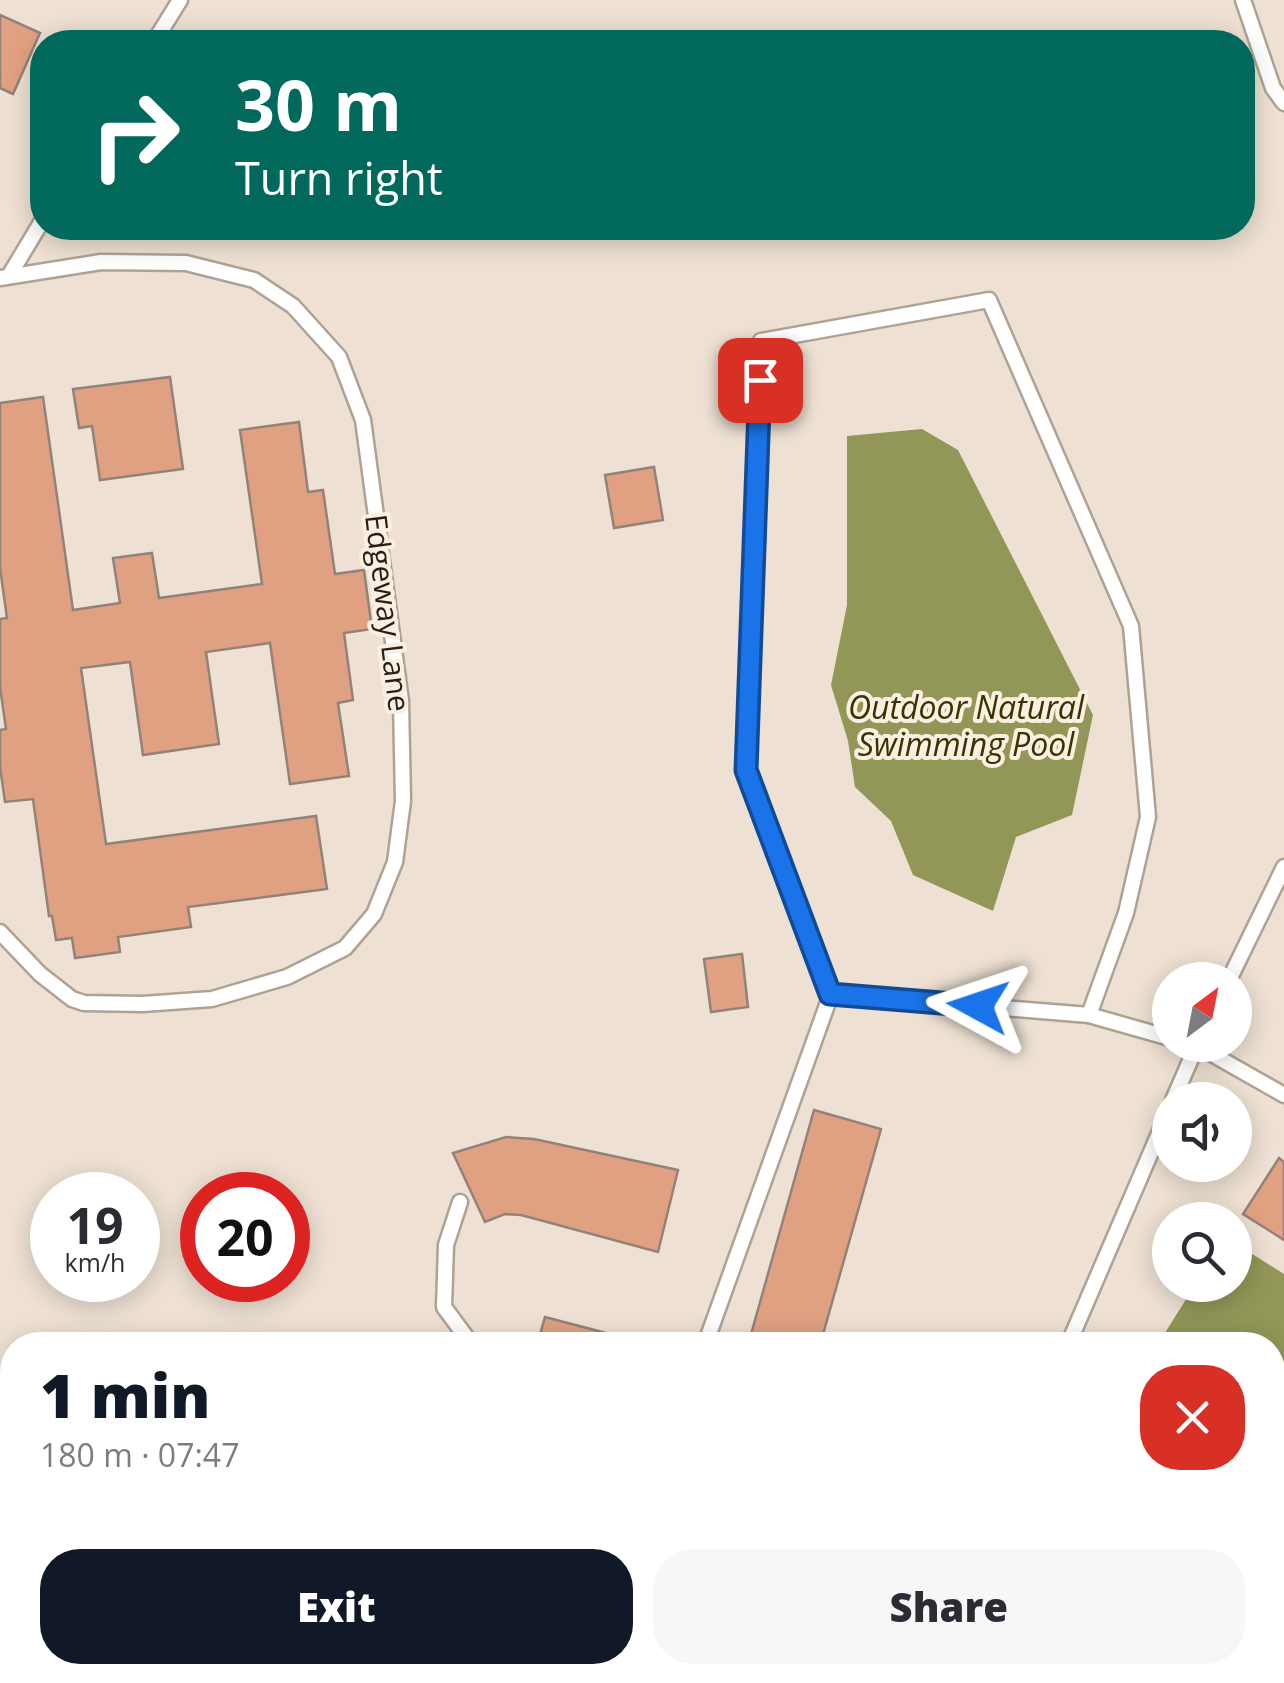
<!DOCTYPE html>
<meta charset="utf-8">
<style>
:root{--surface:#fff;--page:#f7f7f7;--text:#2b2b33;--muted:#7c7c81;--accent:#111827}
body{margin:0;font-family:"Open Sans",sans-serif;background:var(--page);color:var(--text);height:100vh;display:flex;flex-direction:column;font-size:38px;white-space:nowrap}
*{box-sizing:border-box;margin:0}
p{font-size:32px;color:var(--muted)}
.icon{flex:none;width:55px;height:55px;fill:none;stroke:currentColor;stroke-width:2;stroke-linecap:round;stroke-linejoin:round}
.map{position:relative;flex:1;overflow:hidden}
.side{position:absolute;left:0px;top:1332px;width:1285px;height:352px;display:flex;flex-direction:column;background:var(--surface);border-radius:40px 40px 0 0;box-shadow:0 5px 25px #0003}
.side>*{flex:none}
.top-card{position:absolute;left:30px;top:30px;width:1225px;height:210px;border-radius:40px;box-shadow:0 5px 25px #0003;background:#00695c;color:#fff;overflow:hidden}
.needle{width:65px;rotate:32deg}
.buttons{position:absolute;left:1152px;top:962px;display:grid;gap:20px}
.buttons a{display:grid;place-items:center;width:100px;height:100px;border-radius:50%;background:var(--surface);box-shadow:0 5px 25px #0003;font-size:50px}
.speed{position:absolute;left:30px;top:1172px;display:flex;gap:20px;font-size:50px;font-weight:700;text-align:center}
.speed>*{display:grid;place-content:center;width:130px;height:130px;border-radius:50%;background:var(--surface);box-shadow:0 5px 25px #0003;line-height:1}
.speed small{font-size:25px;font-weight:400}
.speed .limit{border:15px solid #d22;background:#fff;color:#111}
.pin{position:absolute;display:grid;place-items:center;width:85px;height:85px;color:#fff;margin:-42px;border-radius:20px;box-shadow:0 5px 15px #0006}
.me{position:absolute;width:110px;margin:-55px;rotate:275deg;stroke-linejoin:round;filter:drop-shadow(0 0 8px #0008)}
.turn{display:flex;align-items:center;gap:35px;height:210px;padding:0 40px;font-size:45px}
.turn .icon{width:130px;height:130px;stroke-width:2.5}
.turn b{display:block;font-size:70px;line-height:85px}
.round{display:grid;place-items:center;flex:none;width:105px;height:105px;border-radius:40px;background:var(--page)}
.head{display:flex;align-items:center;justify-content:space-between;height:170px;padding:0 40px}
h1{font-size:60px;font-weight:800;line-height:75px;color:var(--accent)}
.action{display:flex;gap:20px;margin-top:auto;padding:20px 40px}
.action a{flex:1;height:115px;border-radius:40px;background:var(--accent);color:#fff;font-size:40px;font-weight:800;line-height:115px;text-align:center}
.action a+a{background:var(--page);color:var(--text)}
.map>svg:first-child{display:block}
</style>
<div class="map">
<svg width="1284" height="1683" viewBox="0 0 1284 1683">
<rect width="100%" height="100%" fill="#eee1d3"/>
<!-- water -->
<g fill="#929757">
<polygon points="922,429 958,450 1093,715 1072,815 1016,837 993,911 913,875 891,821 855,787 848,741 831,685 847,605 847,436"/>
<polygon points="1235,1243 1284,1274 1284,1412 1273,1405 1272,1345 1176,1345 1163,1336 1195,1285 1235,1285"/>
</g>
<!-- building -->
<g fill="#e0a182" stroke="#92827a" stroke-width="2.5">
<polygon points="0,15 40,33 13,94 0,88"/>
<polygon points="170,377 183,469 100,480 92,426 79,428 73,389"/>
<polygon points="43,397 73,610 120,603 113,558 152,553 159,598 262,584 240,430 299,422 308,492 323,490 335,574 364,570 372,629 344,633 353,700 338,703 349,776 290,784 270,643 206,652 219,744 143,755 130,662 81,668 106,844 316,816 327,889 188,907 191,927 118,937 120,952 75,958 72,938 56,940 52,916 49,916 33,799 5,802 0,767 0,730 6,729 0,687 0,619 7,618 0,568 0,403"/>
<polygon points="654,467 663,520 614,528 605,475"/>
<polygon points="742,954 748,1007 711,1012 704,959"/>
<polygon points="814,1110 881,1129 820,1345 748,1345"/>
<polygon points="506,1137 534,1139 678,1170 658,1252 521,1215 505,1214 485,1222 453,1153"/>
<polygon points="1279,1158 1284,1162 1284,1240 1243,1214"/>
<polygon points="545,1317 621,1337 619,1345 537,1345"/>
<polygon points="1272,1520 1284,1527 1284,1607 1272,1624"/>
<polygon points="1173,1672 1242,1672 1235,1683 1167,1683"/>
</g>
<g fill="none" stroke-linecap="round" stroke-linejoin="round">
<defs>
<g id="service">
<polyline points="1243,0 1273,88 1284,103"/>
<polyline points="154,42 180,0"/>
<polyline points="9,276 42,221"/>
<polyline points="0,278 101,262 186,263 254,280 293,306 339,357 363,420 401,701 403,801 395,862 374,914 345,948 287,977 212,999 143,1004 84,1003 72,999 40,974 0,932"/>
<polyline points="1229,980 1284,867"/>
<polyline points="831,994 1089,1015 1170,1038"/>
<polyline points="1196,1045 1284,1095"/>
<polyline points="1173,1100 1197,1045"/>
<polyline points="460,1202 446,1245 444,1307 472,1345"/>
<polyline points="705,1345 831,994 746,770 761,341 989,300 1131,626 1148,817 1126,913 1089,1015"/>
<polyline points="1068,1345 1170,1108"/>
<polyline points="0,1479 12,1489"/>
<polyline points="467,1672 522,1683"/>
<polyline points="947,1683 949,1672"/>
</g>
</defs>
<!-- service casing -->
<use href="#service" stroke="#afa295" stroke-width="19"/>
<!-- service -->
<use href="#service" stroke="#fff" stroke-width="14"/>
</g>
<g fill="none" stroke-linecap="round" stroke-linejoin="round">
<defs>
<polyline id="route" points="760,380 746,770 830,994 978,1006"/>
</defs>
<!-- route casing -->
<use href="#route" stroke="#114b97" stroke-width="25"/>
<!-- route -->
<use href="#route" stroke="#1a73e8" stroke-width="18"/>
</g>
<g text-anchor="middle" stroke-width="8" stroke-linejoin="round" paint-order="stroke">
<!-- street labels -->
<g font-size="30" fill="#241f1a" stroke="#fceee0">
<text transform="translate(387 613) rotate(83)" y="10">Edgeway Lane</text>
</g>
<!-- water labels -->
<g font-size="32" font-style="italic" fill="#343602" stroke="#fceee0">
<text x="966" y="719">Outdoor Natural<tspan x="966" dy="37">Swimming Pool</tspan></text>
</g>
</g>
</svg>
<div class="buttons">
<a><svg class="needle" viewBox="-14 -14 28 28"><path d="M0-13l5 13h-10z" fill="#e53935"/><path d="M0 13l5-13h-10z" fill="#7c7c81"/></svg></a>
<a><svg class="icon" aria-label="sound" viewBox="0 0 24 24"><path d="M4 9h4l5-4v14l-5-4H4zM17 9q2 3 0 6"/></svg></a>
<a><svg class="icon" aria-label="search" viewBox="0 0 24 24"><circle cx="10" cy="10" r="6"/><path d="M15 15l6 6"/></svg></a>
</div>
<div class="speed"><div>19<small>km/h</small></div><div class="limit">20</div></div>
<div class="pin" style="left:760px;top:380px;background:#d93025"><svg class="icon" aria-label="arrive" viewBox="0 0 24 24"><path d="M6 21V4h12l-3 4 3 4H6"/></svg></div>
<svg class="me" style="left:978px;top:1006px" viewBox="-20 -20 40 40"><path d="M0-17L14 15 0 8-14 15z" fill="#1a73e8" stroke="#fff" stroke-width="4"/></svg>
<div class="top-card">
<div class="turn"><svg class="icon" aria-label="right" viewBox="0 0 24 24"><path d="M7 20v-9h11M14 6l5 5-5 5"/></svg><div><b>30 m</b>Turn right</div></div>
</div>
<section class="side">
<div class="head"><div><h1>1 min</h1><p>180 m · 07:47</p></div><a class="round" style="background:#d93025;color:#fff"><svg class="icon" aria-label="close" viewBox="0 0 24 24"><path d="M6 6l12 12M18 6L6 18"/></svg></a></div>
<div class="action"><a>Exit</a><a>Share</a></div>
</section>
</div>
